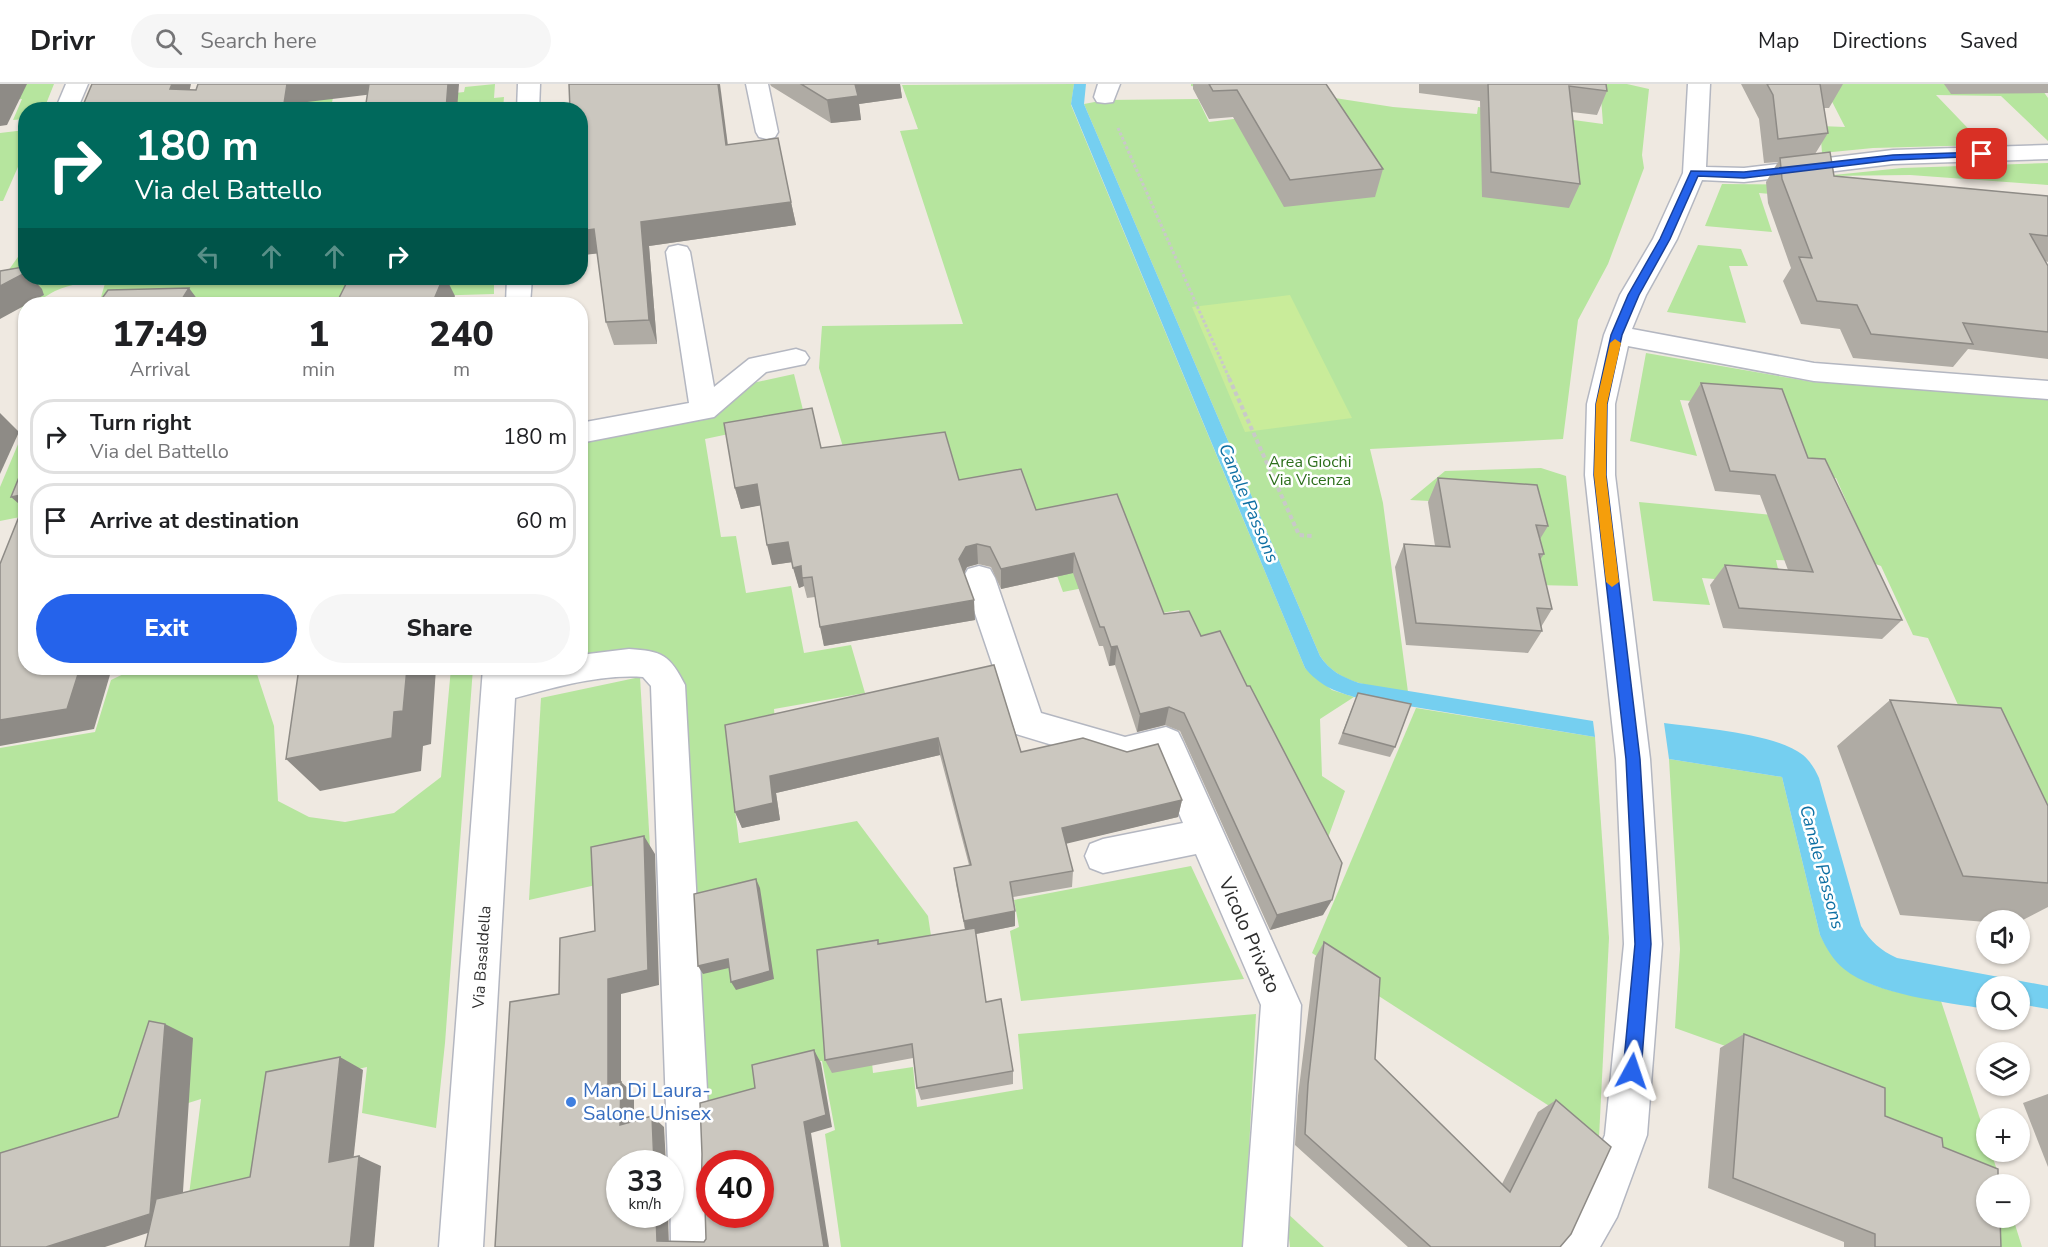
<!DOCTYPE html>
<meta charset="utf-8">
<style>
:root{--surface:#fff;--page:#f6f6f6;--text:#202124;--muted:#757577;--line:#e0e0e0;--accent:#2563eb}
body{margin:0;font-family:"Nunito Sans",sans-serif;background:var(--page);color:var(--text);height:100vh;display:flex;flex-direction:column;font-size:22px;white-space:nowrap}
*{box-sizing:border-box;margin:0}
p{font-size:20px;color:var(--muted)}
.icon{flex:none;width:33px;height:33px;fill:none;stroke:currentColor;stroke-width:2;stroke-linecap:round;stroke-linejoin:round}
.map{position:relative;flex:1;overflow:hidden}
.drawer{position:absolute;left:18px;top:213px;width:570px;height:378px;display:flex;flex-direction:column;background:var(--surface);border-radius:24px;box-shadow:0 2px 4px #0004}
.drawer>*{flex:none}
.hud{position:absolute;left:18px;top:18px;width:570px;height:183px;border-radius:24px;box-shadow:0 2px 4px #0004;background:#00695c;color:#fff;overflow:hidden}
.fabs{position:absolute;left:1976px;top:826px;display:grid;gap:12px}
.fabs a{display:grid;place-items:center;width:54px;height:54px;border-radius:50%;background:var(--surface);box-shadow:0 2px 4px #0004;font-size:30px}
.speed{position:absolute;left:606px;top:1066px;display:flex;gap:12px;font-size:30px;font-weight:700;text-align:center}
.speed>*{display:grid;place-content:center;width:78px;height:78px;border-radius:50%;background:var(--surface);box-shadow:0 2px 4px #0004;line-height:1}
.speed small{font-size:15px;font-weight:400}
.speed .limit{border:9px solid #d22;background:#fff;color:#111}
.pin{position:absolute;display:grid;place-items:center;width:51px;height:51px;color:#fff;margin:-26px;border-radius:12px;box-shadow:0 3px 9px #0006}
.me{position:absolute;width:66px;margin:-33px;rotate:5deg;stroke-linejoin:round;filter:drop-shadow(0 0 4px #0008)}
.turn{display:flex;align-items:center;gap:21px;height:126px;padding:0 18px;font-size:27px}
.turn .icon{width:78px;height:78px;stroke-width:2.5}
.turn b{display:block;font-size:42px;line-height:51px}
.lanes{display:flex;align-items:center;height:57px;padding:0 18px;background:#0003;justify-content:center;gap:30px;direction:ltr}
.lanes .off{opacity:.35}
.eta{display:flex;justify-content:space-evenly;align-items:center;height:102px;text-align:center}
.eta b{font-size:36px;font-weight:800;line-height:42px}
.button{display:flex;gap:12px;margin-top:auto;padding:12px 18px}
.button a{flex:1;height:69px;border-radius:36px;background:var(--accent);color:#fff;font-size:24px;font-weight:800;line-height:69px;text-align:center}
.button a+a{background:var(--page);color:var(--text)}
ul{padding:0;list-style:none}
li{display:flex;align-items:center;gap:18px;height:75px;margin:0 12px 9px;padding:0 6px;border:3px solid var(--line);border-radius:24px}
li div{flex:1}
li b{display:block;font-size:22px}
li em{font-style:normal}
header{display:flex;align-items:center;gap:36px;box-sizing:border-box;height:84px;padding:0 30px;background:var(--surface);border-bottom:2px solid var(--line)}
header strong{font-size:28px}
nav{display:flex;gap:33px;margin-inline-start:auto;font-size:21px}
.search{width:420px;height:54px;background:var(--page);display:flex;align-items:center;gap:15px;box-sizing:border-box;padding:0 21px;border-radius:33px;color:var(--muted);font-size:22px}
.map>svg:first-child{display:block}
</style>
<header>
<strong>Drivr</strong>
<div class="search"><svg class="icon" aria-label="search" viewBox="0 0 24 24"><circle cx="10" cy="10" r="6"/><path d="M15 15l6 6"/></svg>Search here</div>
<nav><a>Map</a><a>Directions</a><a>Saved</a></nav>
</header>
<div class="map">
<svg width="2048" height="1163" viewBox="0 0 2048 1163">
<rect width="100%" height="100%" fill="#efe9e1"/>
<!-- green -->
<g fill="#b6e59e">
<polygon points="0,0 54,0 44,25 26,26 25,35 13,36 22,15 0,18"/>
<polygon points="310,0 336,0 331,23 464,8 465,3 495,0 494,14 504,13 503,25 305,26"/>
<polygon points="1074,0 1071,21 1305,584 1332,606 1354,613 1320,635 1322,692 1345,707 1325,762 1192,555 1179,526 1156,530 1133,494 1063,508 1039,443 861,422 819,284 822,242 963,240 900,47 918,45 902,1"/>
<path d="M1191,0H1245L1393,23L1477,30L1478,23L1603,40L1600,0H1627L1649,5L1642,71L1644,84L1608,180L1578,236L1563,355L1370,365L1383,419L1408,608C1375,602 1340,602 1320,572L1084,20L1105,16L1198,15L1209,38L1250,33L1238,10L1191,2Z"/>
<polygon points="1823,0 1976,0 2041,4 2048,14 2048,57 2001,12 1936,11 1984,61 1873,64 1822,69 1820,42 1845,43"/>
<polygon points="25,46 25,67 3,117 0,117 0,49"/>
<polygon points="2048,79 2048,101 1910,91 1824,92 1902,84"/>
<polygon points="1722,100 1917,102 1907,122 1759,109 1772,148 1705,142"/>
<polygon points="1698,161 1741,165 1748,182 1729,182 1746,239 1667,228"/>
<path d="M25,163L26,194H494V210L359,214L356,220H99L106,196C89,197 71,200 55,207C45,212 37,220 26,220L25,224L20,228L28,205L8,187Z"/>
<polygon points="1646,269 1813,298 2048,315 2048,822 1928,554 1913,551 1881,482 1815,458 1802,477 1776,476 1778,485 1752,498 1702,494 1710,521 1653,517 1639,418 1856,439 1836,394 1801,392 1771,324 1680,316 1697,372 1630,357"/>
<polygon points="794,290 805,334 705,355 721,453 736,452 746,509 791,502 804,569 851,561 865,609 774,625 776,648 727,657 739,759 857,737 928,832 932,858 869,948 873,989 913,983 917,1023 1023,1005 1018,950 1256,930 1244,1163 841,1163 825,1050 835,1046 822,977 787,980 757,1010 703,1024 678,596 581,577 581,357 748,300"/>
<polygon points="24,346 25,421 20,433 0,437 0,403"/>
<polygon points="1541,384 1566,392 1578,502 1537,501 1527,422 1410,416 1445,387"/>
<polygon points="136,584 255,584 274,642 278,717 309,733 345,738 394,729 441,693 451,584 473,584 445,959 436,1044 362,1029 367,983 285,1001 265,1102 188,1119 201,1015 0,1078 0,664 95,648 111,596"/>
<polygon points="640,593 650,763 596,801 529,816 541,614"/>
<polygon points="1416,624 1595,653 1609,854 1599,1054 1312,869"/>
<path d="M1669,675L1782,693L1820,851C1847,904 1889,906 1941,917L1986,1053V1068H1991L2002,1101H1986V1134H2013L2022,1163H1976L1870,1041L1866,1012L1675,944L1680,865Z"/>
<polygon points="1191,782 1244,895 1021,917 1010,847 1019,843 1014,816"/>
<polygon points="1286,1128 1324,1163 1290,1163"/>
</g>
<!-- pitch -->
<polygon fill="#c9ec9a" points="1290,211 1352,334 1245,348 1192,223"/>
<!-- water -->
<g fill="#75cff0">
<path d="M1074,0H1086L1084,20L1320,572C1330,587 1342,593 1359,599L1593,637L1595,653L1354,613C1334,607 1319,601 1305,584L1071,20Z"/>
<path d="M1664,639C1700,644 1775,649 1803,671C1810,677 1815,685 1819,694L1861,842C1871,858 1880,866 1897,874L2048,902V925L2019,920V903H1986V925C1945,918 1876,911 1844,885C1833,876 1826,864 1820,851L1782,693L1669,675Z"/>
</g>
<g fill="none" stroke-linecap="round" stroke-linejoin="round">
<defs>
<g id="minor">
<polygon points="66,0 88,0 77,26 55,26"/>
<polygon points="518,0 540,0 539,26 517,26"/>
<polygon points="746,0 768,0 778,48 775,53 767,55 759,53 756,48"/>
<polygon points="1098,0 1120,0 1113,18 1105,19 1097,18 1094,13"/>
<polygon points="1688,0 1710,0 1706,83 1744,84 1893,66 2048,61 2048,75 1893,80 1744,98 1702,96 1677,155 1646,211 1632,245 1814,279 2048,297 2048,315 1814,297 1628,262 1615,320 1615,391 1650,675 1662,860 1647,1051 1617,1133 1600,1163 1554,1163 1584,1104 1605,1051 1624,860 1616,675 1585,391 1587,320 1604,251 1620,211 1653,155 1683,89"/>
<polygon points="678,161 687,163 690,168 714,303 749,275 796,265 805,268 809,274 805,280 766,288 714,333 580,359 580,339 689,319 666,168 669,163"/>
<polygon points="507,194 532,194 530,220 506,220"/>
<polygon points="979,482 990,485 995,494 1041,629 1125,653 1166,643 1178,648 1183,658 1301,921 1287,1163 1243,1163 1261,921 1196,770 1103,789 1090,784 1085,772 1090,760 1103,755 1183,739 1156,675 1125,683 1016,650 963,494 968,485"/>
<path d="M629,565C662,567 670,571 685,601L711,1080L710,1131H714L715,1163H671L670,1080H668L651,602L643,593C600,590 556,603 515,614L483,1163H439L483,584H516V586L526,584H580V571Z"/>
</g>
</defs>
<!-- minor casing -->
<use href="#minor" stroke="#b4b7c1" stroke-width="3"/>
<!-- path-far1 -->
<polyline stroke="#c9c9c9" stroke-width="3" stroke-dasharray="3 2" stroke-linecap="butt" points="1118,44 1230,296"/>
<!-- path -->
<polyline stroke="#c9c9c9" stroke-width="4" stroke-dasharray="4.5 3" stroke-linecap="butt" points="1229,294 1299,451 1312,452"/>
<!-- minor -->
<use href="#minor" fill="#fff" fill-rule="evenodd"/>
</g>
<!-- wall -->
<g fill="#afaba4">
<polygon points="770,0 900,0 902,14 859,20 861,36 831,39 771,2"/>
<polygon points="1193,0 1326,0 1383,85 1375,113 1284,123 1233,33 1209,35 1193,5"/>
<polygon points="1419,0 1606,0 1607,7 1597,31 1572,28 1580,100 1569,124 1482,113 1480,17 1419,9"/>
<polygon points="1741,0 1843,0 1829,24 1824,24 1828,49 1815,70 1834,92 2048,112 2048,178 2045,177 2048,182 2048,275 1968,265 1953,283 1853,274 1840,245 1801,240 1783,197 1791,184 1768,119 1766,98 1778,78 1764,79 1759,35"/>
<polygon points="1944,0 2048,0 2048,9 1951,10"/>
<polygon points="580,26 728,61 791,118 796,141 649,162 657,260 614,261 606,238 597,169 583,171 580,165"/>
<polygon points="1701,299 1808,374 1902,536 1882,555 1723,544 1710,501 1725,481 1788,486 1760,411 1715,407 1688,320"/>
<polygon points="821,364 959,396 1036,426 1164,530 1323,831 1270,846 1180,647 1165,641 1137,648 1115,581 1109,582 1103,562 1099,562 1073,489 1001,505 991,483 978,480 967,483 964,489 975,536 824,562 815,513 807,514 804,502 799,504 792,478 772,481 760,421 741,425 735,404"/>
<polygon points="1438,394 1548,442 1540,455 1544,470 1540,476 1552,525 1541,543 1542,547 1528,569 1406,561 1395,483 1404,460 1435,462 1428,418"/>
<polygon points="994,581 1021,668 1182,716 1178,733 1066,759 1073,787 1072,803 1013,813 1015,827 1015,842 976,850 986,918 1013,987 1013,1000 921,1016 917,1004 913,974 832,989 825,976 879,860 965,846 956,800 954,784 969,781 940,671 776,709 780,736 742,744 735,728"/>
<polygon points="1358,609 1395,663 1390,673 1338,660"/>
<polygon points="1890,616 2048,722 2048,823 2019,838 2019,837 1986,837 1986,838 1900,831 1837,662"/>
<polygon points="1324,858 1375,975 1502,1100 1538,1028 1556,1016 1560,1163 1408,1163 1295,1061 1298,1012 1315,874"/>
<polygon points="1744,950 1885,1032 1943,1063 2001,1163 1844,1163 1844,1158 1708,1104 1720,964"/>
<polygon points="2048,1010 2048,1083 2023,1019"/>
</g>
<!-- shaded-wall -->
<g fill="#8e8b86">
<polygon points="0,0 27,0 7,41 0,42"/>
<polygon points="172,0 191,0 185,26 170,5"/>
<polygon points="287,0 377,0 382,9 299,19 298,26 283,26"/>
<polygon points="448,0 459,0 457,26 446,26"/>
<polygon points="718,0 720,0 731,85 726,61"/>
<polygon points="854,0 900,0 902,14 859,20 861,36 831,39 827,16"/>
<polygon points="791,118 796,141 649,162 657,260 649,236 641,138"/>
<polygon points="594,145 602,169 583,171 580,165 580,147"/>
<polygon points="23,183 26,185 26,194 32,194 42,205 44,211 0,235 0,202"/>
<polygon points="443,194 446,194 455,212 452,220 432,220"/>
<polygon points="189,204 201,220 179,220"/>
<polygon points="0,329 19,348 0,390"/>
<polygon points="757,400 763,421 741,425 735,404"/>
<polygon points="26,410 26,426 11,413"/>
<polygon points="788,458 793,478 772,481 767,461"/>
<polygon points="977,460 978,480 967,483 961,495 959,475 966,463"/>
<polygon points="1074,469 1073,489 1001,505 1001,485"/>
<polygon points="801,482 804,502 799,504 793,484"/>
<polygon points="974,516 975,536 824,562 820,543"/>
<polygon points="1117,562 1115,581 1109,582 1111,563"/>
<polygon points="80,584 112,584 94,645 0,662 0,636"/>
<polygon points="407,584 436,584 431,660 423,662 421,687 320,707 286,675 394,628"/>
<polygon points="1169,623 1165,641 1137,648 1140,630"/>
<polygon points="938,654 940,671 776,709 780,736 742,744 735,728 770,692"/>
<polygon points="1182,716 1178,733 1061,761 1062,744"/>
<polygon points="644,752 655,770 659,901 621,910 621,998 634,1010 634,1052 620,1041 608,1000 608,895"/>
<polygon points="756,795 760,804 774,895 736,906 731,898"/>
<polygon points="1332,816 1323,831 1270,846 1277,831"/>
<polygon points="1015,827 1015,842 966,852 964,837"/>
<polygon points="728,875 733,883 703,890 698,882"/>
<polygon points="165,940 193,954 181,1138 105,1163 46,1163 150,1130"/>
<polygon points="814,966 821,979 832,1043 811,1049 829,1163 824,1163 804,1038"/>
<polygon points="340,973 363,986 352,1088 329,1078"/>
<polygon points="652,1032 664,1043 666,1080 654,1080"/>
<polygon points="359,1072 381,1082 374,1163 350,1163"/>
<polygon points="656,1131 668,1131 669,1163 657,1157"/>
</g>
<!-- building -->
<g fill="#cbc7bf" stroke="#8e8b86" stroke-width="1.5" fill-rule="evenodd">
<polygon points="92,0 172,0 170,5 196,6 198,0 287,0 283,26 81,26"/>
<polygon points="369,0 448,0 446,26 365,26"/>
<polygon points="569,0 718,0 726,61 778,54 791,118 641,138 649,236 606,238 594,145 580,147 580,26 570,26"/>
<polygon points="801,0 855,0 858,12 827,16"/>
<polygon points="1209,0 1326,0 1383,85 1290,96 1237,6 1213,7"/>
<polygon points="1488,0 1606,0 1607,7 1569,2 1580,100 1491,88"/>
<polygon points="1767,0 1820,0 1828,49 1778,55 1773,11"/>
<polygon points="1830,68 1834,92 2048,112 2048,152 2030,150 2048,182 2048,248 1963,239 1973,260 1871,250 1857,221 1817,217 1799,173 1812,174 1782,95 1780,74"/>
<polygon points="23,183 25,189 0,202 0,187"/>
<polygon points="349,194 443,194 432,220 336,220"/>
<polygon points="189,204 179,220 98,220 108,206"/>
<polygon points="1701,299 1782,305 1808,374 1825,375 1902,536 1739,524 1725,481 1813,488 1775,391 1730,387"/>
<polygon points="812,324 821,364 945,348 959,396 1021,385 1036,426 1117,410 1164,530 1189,527 1201,552 1220,547 1247,602 1250,602 1342,779 1332,816 1277,831 1184,629 1169,623 1140,630 1117,562 1111,563 1104,543 1100,543 1074,469 1001,485 990,463 977,460 966,463 959,475 974,516 820,543 812,493 802,494 801,482 793,484 788,458 767,461 757,400 735,404 724,339"/>
<polygon points="26,376 26,410 11,413"/>
<polygon points="1438,394 1537,401 1548,442 1536,441 1544,470 1539,470 1552,525 1537,524 1542,547 1416,539 1404,460 1450,463"/>
<polygon points="26,415 26,584 80,584 67,625 0,636 0,480"/>
<polygon points="994,581 1021,668 1083,654 1127,668 1158,660 1182,716 1062,744 1073,787 1010,798 1015,827 964,837 954,784 971,781 938,654 770,692 773,719 735,728 725,641"/>
<polygon points="299,584 407,584 403,627 394,628 392,654 286,675"/>
<polygon points="1358,609 1411,620 1395,663 1343,649"/>
<polygon points="1890,616 2001,624 2048,722 2048,799 1963,792"/>
<path d="M644,752L648,886L608,895V1000L621,998L620,1041L652,1032L654,1080H620V1131H656L657,1157L704,1158L706,1155L705,1122L701,1120L702,1070L700,1019L755,1004L752,981L814,966L826,1031L804,1038L824,1163H495L510,918L559,910L560,854L595,847L591,763ZM710,1080H760V1131H710Z"/>
<polygon points="756,795 770,887 731,898 728,875 698,882 694,810"/>
<polygon points="975,844 986,918 1001,915 1013,987 917,1004 912,960 825,976 817,866 878,856 878,860"/>
<polygon points="1324,858 1380,894 1375,975 1510,1108 1556,1016 1611,1063 1571,1150 1560,1163 1431,1163 1305,1050 1308,1000"/>
<polygon points="149,937 165,940 150,1130 46,1163 0,1163 0,1069 118,1033"/>
<polygon points="1744,950 1885,1004 1885,1032 1942,1054 1943,1063 1998,1085 1998,1101 1986,1101 1986,1134 2000,1134 2001,1163 1875,1163 1875,1150 1733,1094"/>
<polygon points="340,973 329,1078 359,1072 350,1163 145,1163 156,1115 250,1093 266,988"/>
</g>
<!-- route -->
<polygon fill="#2563eb" stroke="#184099" stroke-width="1.5" points="1982,68 1986,70 1985,72 1893,76 1744,94 1698,92 1670,155 1639,211 1622,251 1607,320 1606,391 1640,675 1651,860 1641,987 1638,993 1632,996 1626,993 1623,987 1635,860 1626,675 1594,391 1596,320 1611,251 1628,211 1660,155 1691,87 1744,88 1893,71"/>
<!-- slow -->
<polygon fill="#f59e0b" points="1615,255 1621,259 1607,320 1606,391 1619,498 1612,503 1606,498 1594,391 1596,320 1610,259"/>
<!-- markers -->
<circle fill="#3f7fe0" stroke="#fff" stroke-width="2" cx="571" cy="1018" r="6"/>
<g text-anchor="middle" stroke-width="5" stroke-linejoin="round" paint-order="stroke">
<!-- park labels -->
<g font-size="16" fill="#2c6e1b" stroke="#fff">
<text x="1310" y="383">Area Giochi<tspan x="1310" dy="18">Via Vicenza</tspan></text>
</g>
<!-- street labels -->
<g font-size="16" fill="#2e2e2e" stroke="#fff">
<text transform="translate(481 873) rotate(-86)" y="6">Via Basaldella</text>
</g>
<!-- water labels -->
<g font-size="18" font-style="italic" fill="#0d6fa3" stroke="#fff">
<text transform="translate(1249 419) rotate(67)" y="6">Canale Passons</text>
<text transform="translate(1822 783) rotate(75)" y="6">Canale Passons</text>
</g>
<!-- near-street labels -->
<g font-size="20" fill="#2e2e2e" stroke="#fff">
<text transform="translate(1250 851) rotate(66)" y="7">Vicolo Privato</text>
</g>
<!-- near-shop labels -->
<g font-size="20" fill="#366cbe" stroke="#fff" text-anchor="start">
<text x="583" y="1013">Man Di Laura-<tspan x="583" dy="23">Salone Unisex</tspan></text>
</g>
</g>
</svg>
<div class="fabs">
<a><svg class="icon" aria-label="sound" viewBox="0 0 24 24"><path d="M4 9h4l5-4v14l-5-4H4zM17 9q2 3 0 6"/></svg></a>
<a><svg class="icon" aria-label="search" viewBox="0 0 24 24"><circle cx="10" cy="10" r="6"/><path d="M15 15l6 6"/></svg></a>
<a><svg class="icon" aria-label="layers" viewBox="0 0 24 24"><path d="M12 4l9 5-9 5-9-5zM3 14l9 5 9-5"/></svg></a>
<a>+</a>
<a>−</a>
</div>
<div class="speed"><div>33<small>km/h</small></div><div class="limit">40</div></div>
<div class="pin" style="left:1982px;top:70px;background:#d93025"><svg class="icon" aria-label="arrive" viewBox="0 0 24 24"><path d="M6 21V4h12l-3 4 3 4H6"/></svg></div>
<svg class="me" style="left:1632px;top:987px" viewBox="-20 -20 40 40"><path d="M0-17L14 15 0 8-14 15z" fill="#2563eb" stroke="#fff" stroke-width="4"/></svg>
<div class="hud">
<div class="turn"><svg class="icon" aria-label="right" viewBox="0 0 24 24"><path d="M7 20v-9h11M14 6l5 5-5 5"/></svg><div><b>180 m</b>Via del Battello</div></div>
<div class="lanes"><svg class="icon off" aria-label="left" viewBox="0 0 24 24"><path d="M17 20v-9H6M10 6l-5 5 5 5"/></svg><svg class="icon off" aria-label="ahead" viewBox="0 0 24 24"><path d="M12 20V5M6 11l6-6 6 6"/></svg><svg class="icon off" aria-label="ahead" viewBox="0 0 24 24"><path d="M12 20V5M6 11l6-6 6 6"/></svg><svg class="icon" aria-label="right" viewBox="0 0 24 24"><path d="M7 20v-9h11M14 6l5 5-5 5"/></svg></div>
</div>
<section class="drawer">
<div class="eta">
<div><b>17:49</b><p>Arrival</p></div>
<div><b>1</b><p>min</p></div>
<div><b>240</b><p>m</p></div>
</div>
<ul>
<li><svg class="icon" aria-label="right" viewBox="0 0 24 24"><path d="M7 20v-9h11M14 6l5 5-5 5"/></svg><div><b>Turn right</b><p>Via del Battello</p></div><em>180 m</em></li>
<li><svg class="icon" aria-label="arrive" viewBox="0 0 24 24"><path d="M6 21V4h12l-3 4 3 4H6"/></svg><div><b>Arrive at destination</b></div><em>60 m</em></li>
</ul>
<div class="button"><a>Exit</a><a>Share</a></div>
</section>
</div>
